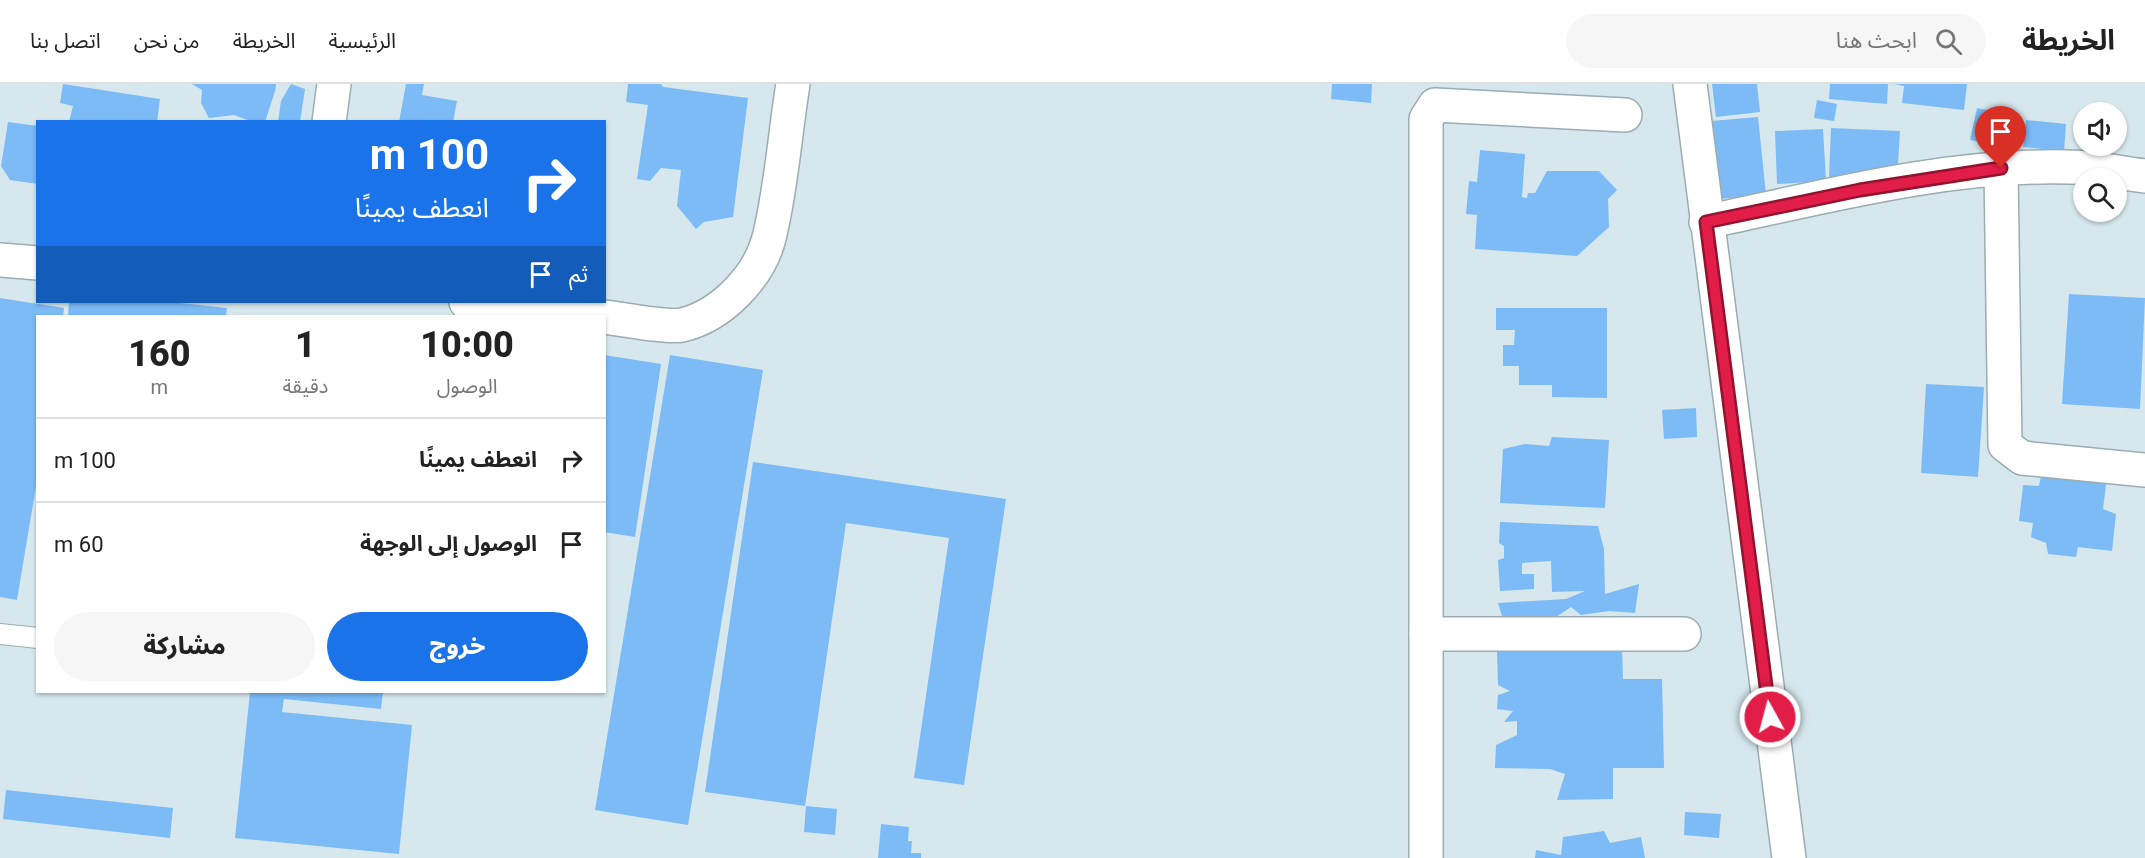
<!DOCTYPE html>
<html lang="ar">
<meta charset="utf-8">
<style>
:root{--surface:#fff;--page:#f6f6f6;--text:#222;--muted:#767676;--line:#e0e0e0;--accent:#1a73e8}
body{margin:0;font-family:Roboto,"Noto Sans Arabic",sans-serif;background:var(--page);color:var(--text);direction:rtl;height:100vh;display:flex;flex-direction:column;font-size:22px;white-space:nowrap}
*{box-sizing:border-box;margin:0}
p{font-size:20px;color:var(--muted)}
.icon{flex:none;width:33px;height:33px;fill:none;stroke:currentColor;stroke-width:2;stroke-linecap:round;stroke-linejoin:round}
.map{position:relative;flex:1;overflow:hidden;direction:ltr}
.drawer{position:absolute;left:36px;top:231px;width:570px;height:378px;display:flex;flex-direction:column;background:var(--surface);border-radius:0px;box-shadow:0 2px 4px #0004;direction:rtl}
.drawer>*{flex:none}
.top-card{position:absolute;left:36px;top:36px;width:570px;height:183px;border-radius:0px;box-shadow:0 2px 4px #0004;direction:rtl;background:#1a73e8;color:#fff;overflow:hidden}
.buttons{position:absolute;left:2073px;top:18px;display:grid;gap:12px}
.buttons a{display:grid;place-items:center;width:54px;height:54px;border-radius:50%;background:var(--surface);box-shadow:0 2px 4px #0004;font-size:30px}
.pin{position:absolute;display:grid;place-items:center;width:51px;height:51px;color:#fff;margin:-62px -26px;border-radius:50% 50% 50% 0;rotate:-45deg;box-shadow:0 0 6px #0007}
.pin .icon{rotate:45deg}
.me{position:absolute;width:66px;margin:-33px;rotate:353deg;stroke-linejoin:round;filter:drop-shadow(0 0 4px #0008)}
.turn{display:flex;align-items:center;gap:21px;height:126px;padding:0 18px;font-size:27px}
.turn .icon{width:78px;height:78px;stroke-width:2.5}
.turn b{display:block;font-size:42px;line-height:51px}
.then{display:flex;align-items:center;height:57px;padding:0 18px;background:#0003;gap:12px;font-size:22px}
.eta{display:flex;justify-content:space-evenly;align-items:center;height:102px;text-align:center}
.eta b{font-size:36px;font-weight:800;line-height:42px}
.button{display:flex;gap:12px;margin-top:auto;padding:12px 18px}
.button a{flex:1;height:69px;border-radius:36px;background:var(--accent);color:#fff;font-size:24px;font-weight:800;line-height:69px;text-align:center}
.button a+a{background:var(--page);color:var(--text)}
ul{padding:0;list-style:none}
li{display:flex;align-items:center;gap:18px;height:84px;padding:0 18px;border-top:2px solid var(--line)}
li div{flex:1}
li b{display:block;font-size:22px}
li em{font-style:normal}
header{display:flex;align-items:center;gap:36px;box-sizing:border-box;height:84px;padding:0 30px;background:var(--surface);border-bottom:2px solid var(--line)}
header strong{font-size:28px}
nav{display:flex;gap:33px;margin-inline-start:auto;font-size:21px}
.search{width:420px;height:54px;background:var(--page);display:flex;align-items:center;gap:15px;box-sizing:border-box;padding:0 21px;border-radius:33px;color:var(--muted);font-size:22px}
.map>svg:first-child{display:block}
</style>
<header>
<strong>الخريطة</strong>
<div class="search"><svg class="icon" aria-label="search" viewBox="0 0 24 24"><circle cx="10" cy="10" r="6"/><path d="M15 15l6 6"/></svg>ابحث هنا</div>
<nav><a>الرئيسية</a><a>الخريطة</a><a>من نحن</a><a>اتصل بنا</a></nav>
</header>
<div class="map">
<svg width="2145" height="774" viewBox="0 0 2145 774">
<rect width="100%" height="100%" fill="#d6e8ee"/>
<!-- building -->
<g fill="#7cbbf6">
<polygon points="63,0 160,15 157,38 69,38 73,22 60,19"/>
<polygon points="192,0 276,0 275,7 265,38 253,38 234,31 209,34 201,19 202,6"/>
<polygon points="291,0 305,5 300,38 278,38 281,17"/>
<polygon points="406,0 424,0 422,11 457,17 453,38 399,38"/>
<polygon points="628,0 661,0 663,3 748,14 733,133 704,138 696,145 677,122 681,86 661,84 650,97 637,95 648,21 626,18"/>
<polygon points="1332,0 1372,0 1371,19 1331,15"/>
<polygon points="1712,0 1757,0 1760,28 1716,33"/>
<polygon points="1830,0 1888,0 1887,20 1829,15"/>
<polygon points="1894,0 1967,0 1964,26 1902,19 1904,2"/>
<polygon points="1817,16 1837,20 1834,37 1814,34"/>
<polygon points="1977,24 2003,30 1997,61 1970,56"/>
<polygon points="1758,33 1766,111 1718,115 1711,37"/>
<polygon points="2026,36 2066,40 2064,67 2023,63"/>
<polygon points="8,38 38,42 38,100 10,96 1,82"/>
<polygon points="1831,44 1900,47 1897,96 1829,93"/>
<polygon points="1823,45 1826,97 1777,100 1775,47"/>
<polygon points="1480,66 1525,70 1522,113 1527,114 1528,109 1535,109 1547,87 1599,87 1617,106 1608,115 1609,143 1577,172 1475,165 1477,131 1466,130 1469,97 1477,98"/>
<polygon points="2069,210 2145,214 2140,325 2062,320"/>
<polygon points="0,214 64,224 63,232 38,232 38,390 17,516 0,513"/>
<polygon points="69,218 170,218 227,224 226,232 68,232"/>
<polygon points="1496,224 1607,224 1607,314 1552,313 1552,301 1519,301 1519,282 1503,282 1503,261 1514,261 1515,246 1496,246"/>
<polygon points="604,271 661,280 635,453 604,448"/>
<polygon points="670,271 763,286 688,741 595,726"/>
<polygon points="1926,300 1984,303 1978,393 1921,389"/>
<polygon points="1696,324 1697,353 1664,355 1662,326"/>
<polygon points="1552,353 1609,356 1605,424 1500,419 1503,365 1525,360 1549,362"/>
<polygon points="753,378 1006,415 964,701 914,694 949,454 846,439 805,722 705,708"/>
<polygon points="2041,392 2106,400 2103,425 2116,430 2112,467 2078,463 2076,473 2048,470 2046,459 2031,453 2033,439 2019,437 2023,401 2039,402"/>
<polygon points="1500,438 1598,442 1604,465 1605,510 1639,500 1635,529 1609,527 1581,531 1571,523 1556,533 1502,532 1498,519 1566,515 1585,507 1552,508 1551,477 1522,479 1522,490 1534,490 1534,505 1500,507 1498,476 1504,474 1504,462 1499,459"/>
<polygon points="1622,566 1623,595 1662,595 1664,684 1613,684 1613,715 1557,716 1565,690 1550,685 1495,684 1496,661 1517,651 1517,637 1504,638 1513,627 1497,625 1498,611 1510,607 1498,601 1497,568"/>
<polygon points="250,608 383,608 381,625 284,615 282,628 412,641 399,770 235,754"/>
<polygon points="6,706 173,724 170,754 3,735"/>
<polygon points="806,722 837,725 835,751 804,748"/>
<polygon points="1685,728 1721,730 1719,754 1684,751"/>
<polygon points="881,740 909,743 908,757 912,757 911,769 921,769 921,774 878,774"/>
<polygon points="1604,747 1610,759 1641,753 1645,774 1535,774 1536,766 1561,771 1563,753"/>
</g>
<g fill="none" stroke-linecap="round" stroke-linejoin="round">
<defs>
<polyline id="lane" points="0,550 38,554"/>
<g id="street">
<polyline points="1690,0 1789,774"/>
<polyline points="329,38 334,0"/>
<polyline points="2001,84 2005,361 2022,374 2145,386"/>
<path d="M1706,138C1824,113 1946,80 2068,83C2093,83 2120,89 2145,92"/>
<polyline points="0,176 38,179"/>
<polyline points="466,218 599,232"/>
<path d="M604,233C622,235 667,244 682,241C721,232 759,193 769,154C781,107 785,49 793,0"/>
<polyline points="1426,550 1684,550"/>
<polyline points="1426,774 1426,35 1435,21 1625,31"/>
</g>
</defs>
<!-- lane casing -->
<use href="#lane" stroke="#9bacb3" stroke-width="22"/>
<!-- street casing -->
<use href="#street" stroke="#9bacb3" stroke-width="36"/>
<!-- lane -->
<use href="#lane" stroke="#fff" stroke-width="20"/>
<!-- street -->
<use href="#street" stroke="#fff" stroke-width="33"/>
</g>
<g fill="none" stroke-linecap="round" stroke-linejoin="round">
<defs>
<polyline id="route" points="1770,633 1706,138 1860,106 2001,84"/>
</defs>
<!-- route casing -->
<use href="#route" stroke="#92132f" stroke-width="15"/>
<!-- route -->
<use href="#route" stroke="#e11d48" stroke-width="10"/>
</g>
</svg>
<div class="buttons">
<a><svg class="icon" aria-label="sound" viewBox="0 0 24 24"><path d="M4 9h4l5-4v14l-5-4H4zM17 9q2 3 0 6"/></svg></a>
<a><svg class="icon" aria-label="search" viewBox="0 0 24 24"><circle cx="10" cy="10" r="6"/><path d="M15 15l6 6"/></svg></a>
</div>
<div class="pin" style="left:2001px;top:84px;background:#d93025"><svg class="icon" aria-label="arrive" viewBox="0 0 24 24"><path d="M6 21V4h12l-3 4 3 4H6"/></svg></div>
<svg class="me" style="left:1770px;top:633px" viewBox="-20 -20 40 40"><circle r="17" fill="#e11d48" stroke="#fff" stroke-width="3"/><path d="M0-11L8 9 0 5-8 9z" fill="#fff"/></svg>
<div class="top-card">
<div class="turn"><svg class="icon" aria-label="right" viewBox="0 0 24 24"><path d="M7 20v-9h11M14 6l5 5-5 5"/></svg><div><b>100 m</b>انعطف يمينًا</div></div>
<div class="then">ثم<svg class="icon" aria-label="arrive" viewBox="0 0 24 24"><path d="M6 21V4h12l-3 4 3 4H6"/></svg></div>
</div>
<section class="drawer">
<div class="eta">
<div><b>10:00</b><p>الوصول</p></div>
<div><b>1</b><p>دقيقة</p></div>
<div><b>160</b><p>m</p></div>
</div>
<ul>
<li><svg class="icon" aria-label="right" viewBox="0 0 24 24"><path d="M7 20v-9h11M14 6l5 5-5 5"/></svg><div><b>انعطف يمينًا</b></div><em>100 m</em></li>
<li><svg class="icon" aria-label="arrive" viewBox="0 0 24 24"><path d="M6 21V4h12l-3 4 3 4H6"/></svg><div><b>الوصول إلى الوجهة</b></div><em>60 m</em></li>
</ul>
<div class="button"><a>خروج</a><a>مشاركة</a></div>
</section>
</div>
